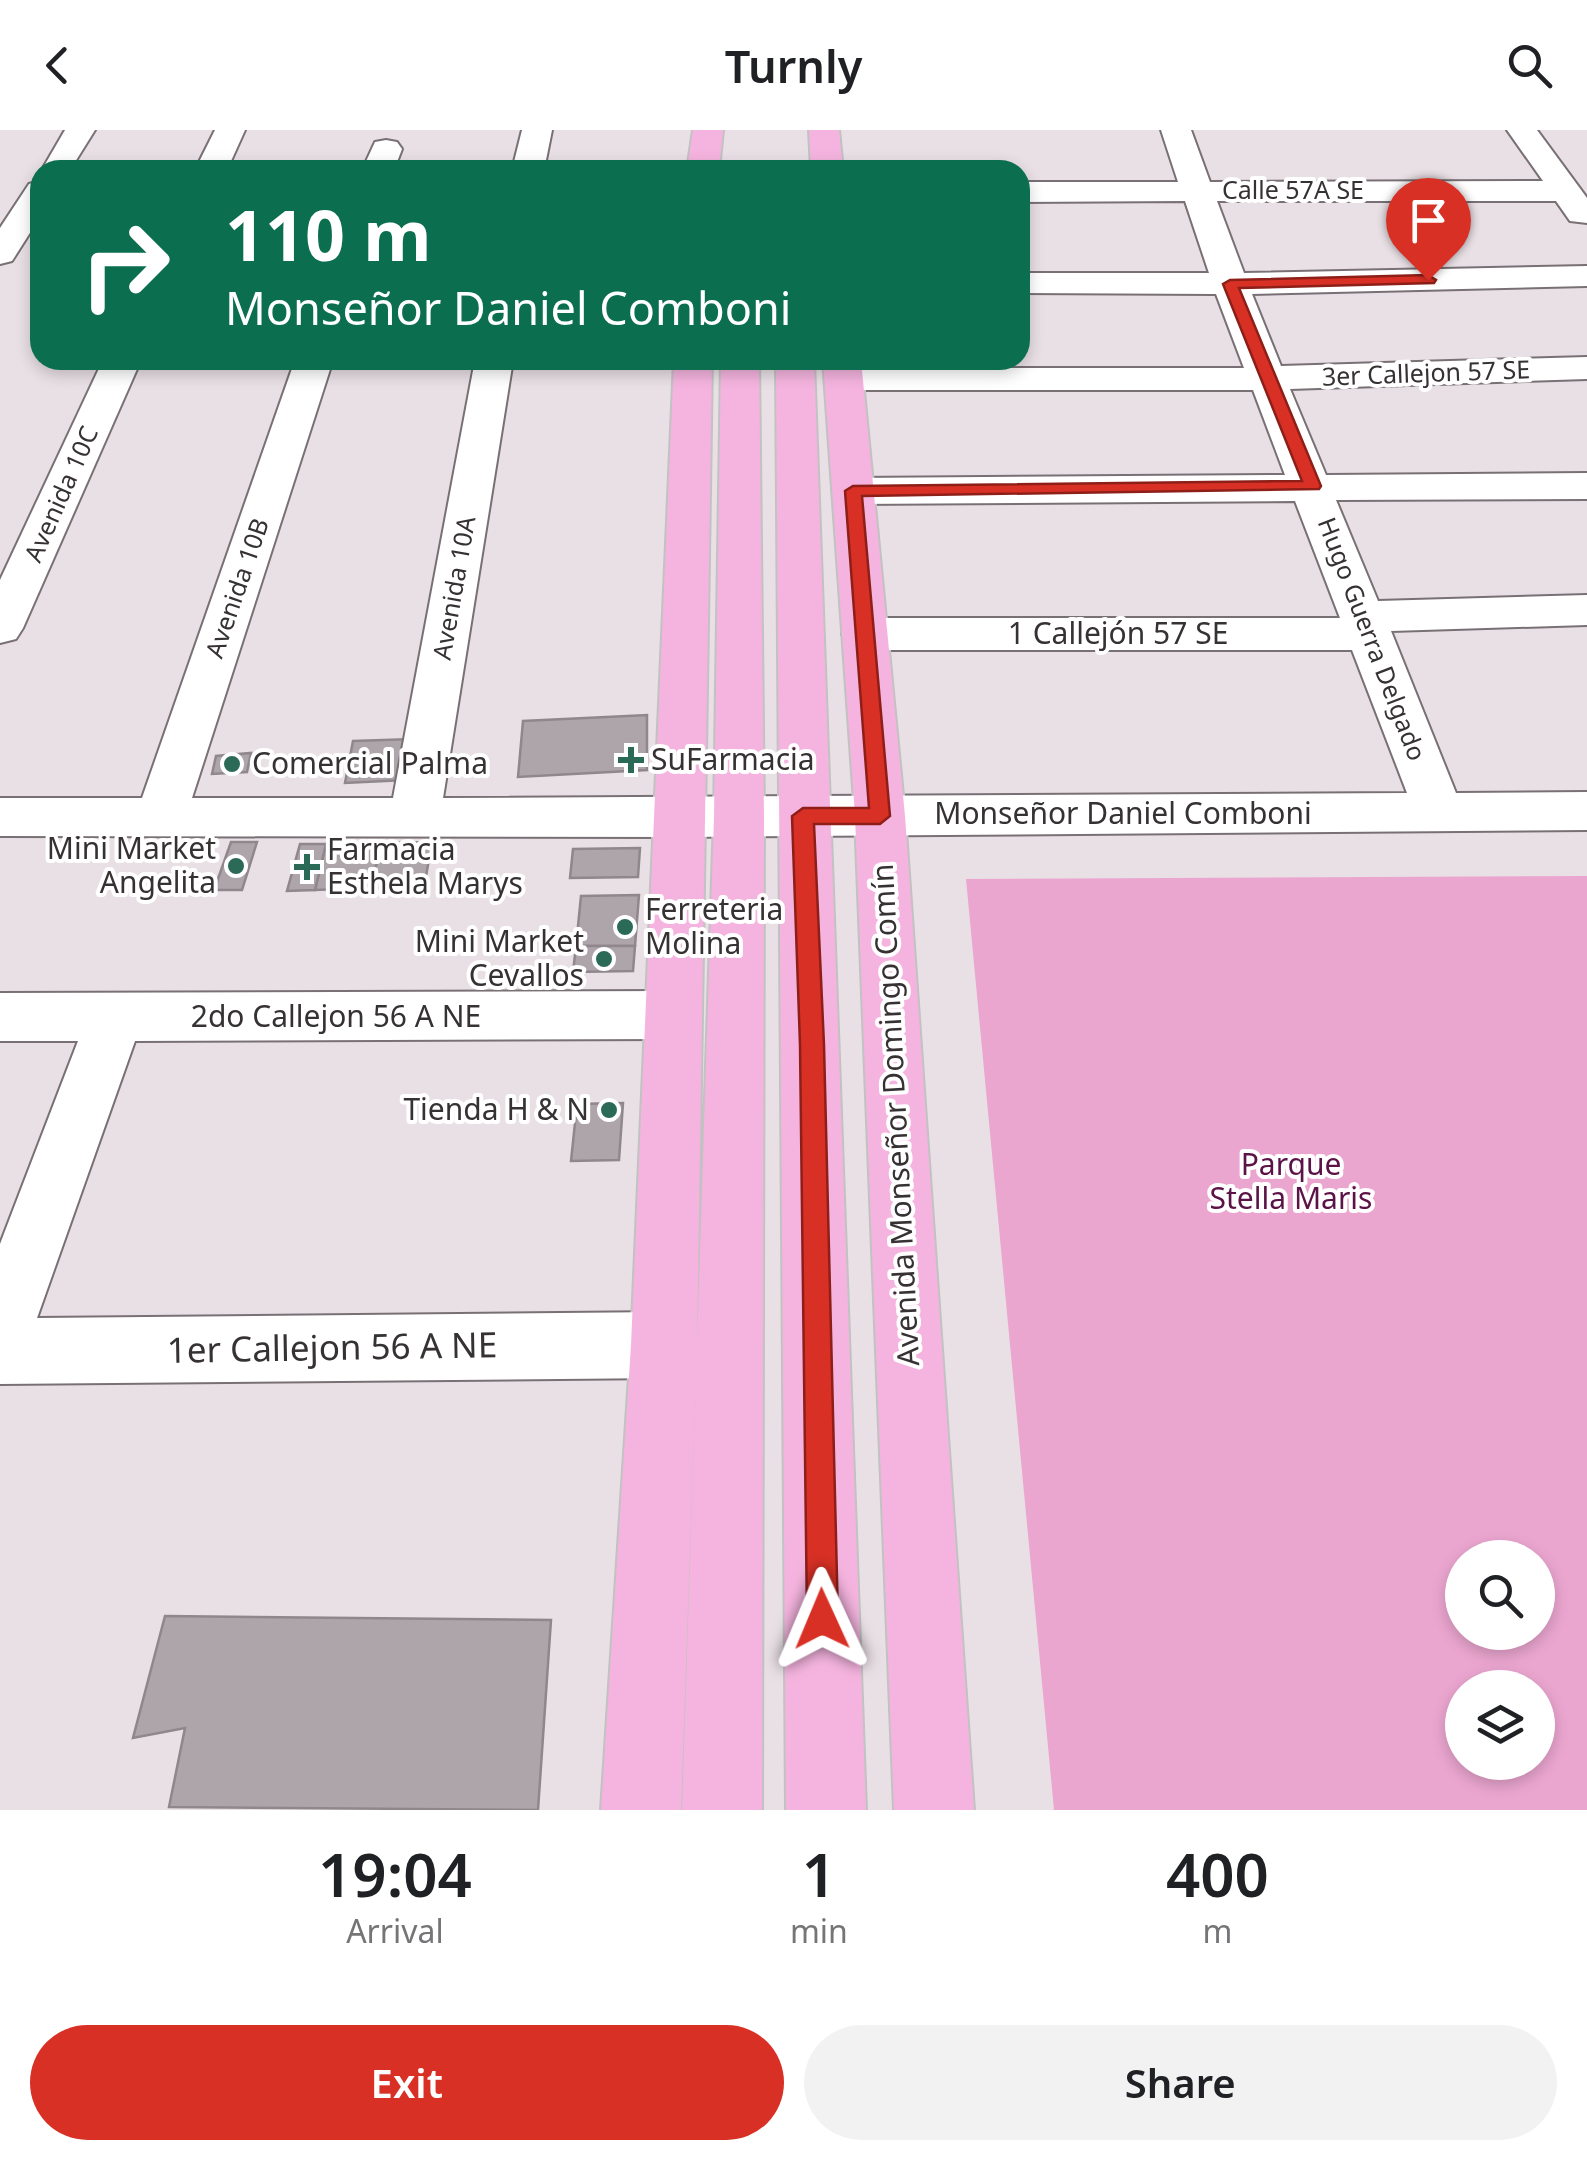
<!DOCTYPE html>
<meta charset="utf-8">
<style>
:root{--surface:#fff;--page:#f2f2f2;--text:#202124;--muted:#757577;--accent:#d93025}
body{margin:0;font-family:"Noto Sans",sans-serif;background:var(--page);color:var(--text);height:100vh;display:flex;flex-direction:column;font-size:38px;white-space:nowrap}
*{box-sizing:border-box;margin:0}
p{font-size:32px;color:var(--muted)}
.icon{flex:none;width:55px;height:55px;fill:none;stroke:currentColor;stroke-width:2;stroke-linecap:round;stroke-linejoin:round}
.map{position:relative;height:1680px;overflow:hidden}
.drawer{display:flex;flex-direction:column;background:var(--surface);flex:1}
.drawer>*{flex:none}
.hud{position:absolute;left:30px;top:30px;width:1000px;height:210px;border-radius:30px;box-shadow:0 5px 15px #0003;background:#0b6e4f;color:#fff;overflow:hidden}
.buttons{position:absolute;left:1445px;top:1410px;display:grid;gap:20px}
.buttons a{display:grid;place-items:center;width:110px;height:110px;border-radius:50%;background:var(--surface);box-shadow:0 5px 15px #0003;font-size:50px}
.pin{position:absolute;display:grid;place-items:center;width:85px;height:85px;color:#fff;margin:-102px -42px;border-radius:50% 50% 50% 0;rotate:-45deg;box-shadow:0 0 10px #0007}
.pin .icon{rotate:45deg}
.me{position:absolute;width:110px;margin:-55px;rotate:359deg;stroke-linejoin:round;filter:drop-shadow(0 0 8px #0008)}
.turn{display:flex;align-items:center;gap:35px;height:210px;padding:0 30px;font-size:45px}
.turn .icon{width:130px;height:130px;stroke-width:2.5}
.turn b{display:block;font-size:70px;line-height:85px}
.eta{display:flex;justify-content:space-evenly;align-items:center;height:170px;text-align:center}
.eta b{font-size:60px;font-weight:600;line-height:70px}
.action{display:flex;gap:20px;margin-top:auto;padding:20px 30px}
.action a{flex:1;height:115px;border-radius:60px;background:var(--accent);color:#fff;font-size:40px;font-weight:600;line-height:115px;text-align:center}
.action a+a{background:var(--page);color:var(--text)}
header{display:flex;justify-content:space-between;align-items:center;height:130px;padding:0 30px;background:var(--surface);font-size:45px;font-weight:600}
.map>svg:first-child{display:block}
</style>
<header><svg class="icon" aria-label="back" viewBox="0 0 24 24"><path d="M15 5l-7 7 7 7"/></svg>Turnly<svg class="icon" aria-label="search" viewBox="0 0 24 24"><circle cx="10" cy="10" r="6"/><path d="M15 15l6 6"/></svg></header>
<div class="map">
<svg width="1587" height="1680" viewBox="0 0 1587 1680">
<rect width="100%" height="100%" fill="#e9e0e5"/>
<!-- green -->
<path fill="#eba6d0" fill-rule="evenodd" d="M1587,746V1680H1054L966,749ZM1462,1428H1538V1502H1462ZM1462,1558H1538V1632H1462Z"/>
<!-- building -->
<g fill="#ada5aa" stroke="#8f878c" stroke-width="2.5">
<polygon points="647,585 647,640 518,647 523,591"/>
<polygon points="413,609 406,650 345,653 353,611"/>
<polygon points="251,623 247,642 212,644 216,626"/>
<polygon points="231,712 257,712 242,760 214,760"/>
<polygon points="432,712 424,758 371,758 381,713"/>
<polygon points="381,713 371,758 315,760 326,714"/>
<polygon points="300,714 326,714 315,760 287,761"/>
<polygon points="640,718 638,747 570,748 573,719"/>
<polygon points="639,765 635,816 576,816 581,766"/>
<polygon points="576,816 635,816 633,841 573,842"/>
<polygon points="623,973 619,1030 571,1031 577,974"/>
<polygon points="165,1486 551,1490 538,1680 169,1677 185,1598 133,1608"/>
</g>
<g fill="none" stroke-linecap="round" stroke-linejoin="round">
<defs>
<g id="minor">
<polygon points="65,0 95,0 70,40 40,43"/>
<polygon points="215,0 245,0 227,40 195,40"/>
<polygon points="522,0 552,0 544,40 512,40"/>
<polygon points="1161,0 1191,0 1210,52 1543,51 1507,0 1537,0 1587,68 1587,93 1570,91 1556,71 1217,71 1244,143 1587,136 1587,156 1252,164 1281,236 1587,227 1587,249 1290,259 1326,345 1587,343 1587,369 1336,370 1378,471 1587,465 1587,495 1391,501 1456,663 1587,662 1587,700 681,707 0,706 0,668 142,668 295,230 333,230 192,668 393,668 475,230 513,230 443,668 1407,663 1352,520 865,520 849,515 842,504 849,493 865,488 1340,488 1295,371 853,374 839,370 833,361 839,352 853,348 1285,345 1253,260 844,260 831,257 825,249 831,241 844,238 1244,238 1216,164 1020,163 1020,143 1209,143 1185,71 1020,72 1020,52 1178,52"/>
<polygon points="386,10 397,12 402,19 394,40 362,40 375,12"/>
<polygon points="40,51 40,87 12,131 0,134 0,98 29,54"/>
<polygon points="103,230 141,230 23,498 16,509 0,513 0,450"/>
<polygon points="672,861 692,868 700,885 692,902 672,909 135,911 37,1188 664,1182 687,1192 697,1215 687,1238 664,1248 0,1254 0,1114 78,911 0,911 0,863"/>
</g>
<g id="major">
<polygon points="693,0 723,0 719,40 687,40"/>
<polygon points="809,0 839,0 843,40 811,40"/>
<polygon points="674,230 712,230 697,1215 714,687 721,230 759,230 764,687 762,1680 682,1680 697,1215 681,1680 601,1680 631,1215"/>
<polygon points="776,230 814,230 866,1680 786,1680"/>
<polygon points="823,230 861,230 905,686 974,1680 894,1680 855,686"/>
</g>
</defs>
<!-- minor casing -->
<use href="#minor" stroke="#787074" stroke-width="4"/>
<!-- major casing -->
<use href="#major" stroke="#c3c2c2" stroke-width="4"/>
<!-- minor -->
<use href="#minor" fill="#fff" fill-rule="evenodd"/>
<!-- major -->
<use href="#major" fill="#f5b4df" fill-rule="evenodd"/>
</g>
<!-- route -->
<polygon fill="#d93025" stroke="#8d1f18" stroke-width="2.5" points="1428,145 1436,150 1434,153 1239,158 1321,356 1319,359 862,366 890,686 880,694 814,694 824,915 838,1489 833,1500 822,1504 812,1500 807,1489 800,915 792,686 803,678 869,678 845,361 853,356 1302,351 1223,154 1230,150"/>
<!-- markers -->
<g fill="#2b6a57" stroke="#fff" stroke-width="4">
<path d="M626 615h10v10h10v10h-10v10h-10v-10h-10v-10h10z"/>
<circle cx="232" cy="634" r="10"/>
<circle cx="236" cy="736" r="10"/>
<path d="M302 722h10v10h10v10h-10v10h-10v-10h-10v-10h10z"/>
<circle cx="625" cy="797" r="10"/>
<circle cx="604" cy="829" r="10"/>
<circle cx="609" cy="980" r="10"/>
</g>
<g text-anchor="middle" stroke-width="8" stroke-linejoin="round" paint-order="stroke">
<!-- far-street labels -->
<g font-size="25" fill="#363234" stroke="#fff">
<text x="1293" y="69">Calle 57A SE</text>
<text transform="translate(1426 243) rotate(-2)" y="9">3er Callejon 57 SE</text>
<text transform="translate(61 364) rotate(-66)" y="9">Avenida 10C</text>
<text transform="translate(237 458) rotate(-71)" y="9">Avenida 10B</text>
<text transform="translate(454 458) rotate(-80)" y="9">Avenida 10A</text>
<text transform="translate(1372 509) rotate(69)" y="9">Hugo Guerra Delgado</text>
</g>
<!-- street labels -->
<g font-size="30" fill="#363234" stroke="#fff">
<text x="1118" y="514">1 Callejón 57 SE</text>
<text x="1123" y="694">Monseñor Daniel Comboni</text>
<text x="336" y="897">2do Callejon 56 A NE</text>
<text transform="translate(896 985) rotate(-93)" y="10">Avenida Monseñor Domingo Comín</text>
</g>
<!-- poi labels -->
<g font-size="30" fill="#363234" stroke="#fff" text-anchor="start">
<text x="651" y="640">SuFarmacia</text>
<text x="252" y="644">Comercial Palma</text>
<text x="216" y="729" text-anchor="end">Mini Market<tspan x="216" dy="34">Angelita</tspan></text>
<text x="327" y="730">Farmacia<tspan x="327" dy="34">Esthela Marys</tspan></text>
<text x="645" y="790">Ferreteria<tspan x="645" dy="34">Molina</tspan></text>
<text x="584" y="822" text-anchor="end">Mini Market<tspan x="584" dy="34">Cevallos</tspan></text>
<text x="589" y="990" text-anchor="end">Tienda H &amp; N</text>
</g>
<!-- park labels -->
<g font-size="30" fill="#5b1246" stroke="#fff">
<text x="1291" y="1045">Parque<tspan x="1291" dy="34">Stella Maris</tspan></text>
</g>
<!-- near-street labels -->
<g font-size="35" fill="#363234" stroke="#fff">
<text transform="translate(332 1218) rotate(-1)" y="12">1er Callejon 56 A NE</text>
</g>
</g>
</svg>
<div class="buttons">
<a><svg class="icon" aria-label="search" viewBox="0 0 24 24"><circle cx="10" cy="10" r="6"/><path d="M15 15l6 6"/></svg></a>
<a><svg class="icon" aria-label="layers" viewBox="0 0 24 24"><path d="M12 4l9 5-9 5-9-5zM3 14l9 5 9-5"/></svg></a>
</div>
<div class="pin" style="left:1428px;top:150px;background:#d93025"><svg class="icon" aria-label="arrive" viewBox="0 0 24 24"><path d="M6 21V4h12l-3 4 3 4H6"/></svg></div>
<svg class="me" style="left:822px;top:1489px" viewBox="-20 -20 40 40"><path d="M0-17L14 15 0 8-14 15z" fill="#d93025" stroke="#fff" stroke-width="4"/></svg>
<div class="hud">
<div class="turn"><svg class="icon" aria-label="right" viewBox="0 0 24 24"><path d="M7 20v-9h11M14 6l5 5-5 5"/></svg><div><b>110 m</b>Monseñor Daniel Comboni</div></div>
</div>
</div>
<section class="drawer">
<div class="eta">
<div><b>19:04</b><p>Arrival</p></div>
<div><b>1</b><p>min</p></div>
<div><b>400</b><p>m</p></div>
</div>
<div class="action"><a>Exit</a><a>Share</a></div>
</section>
